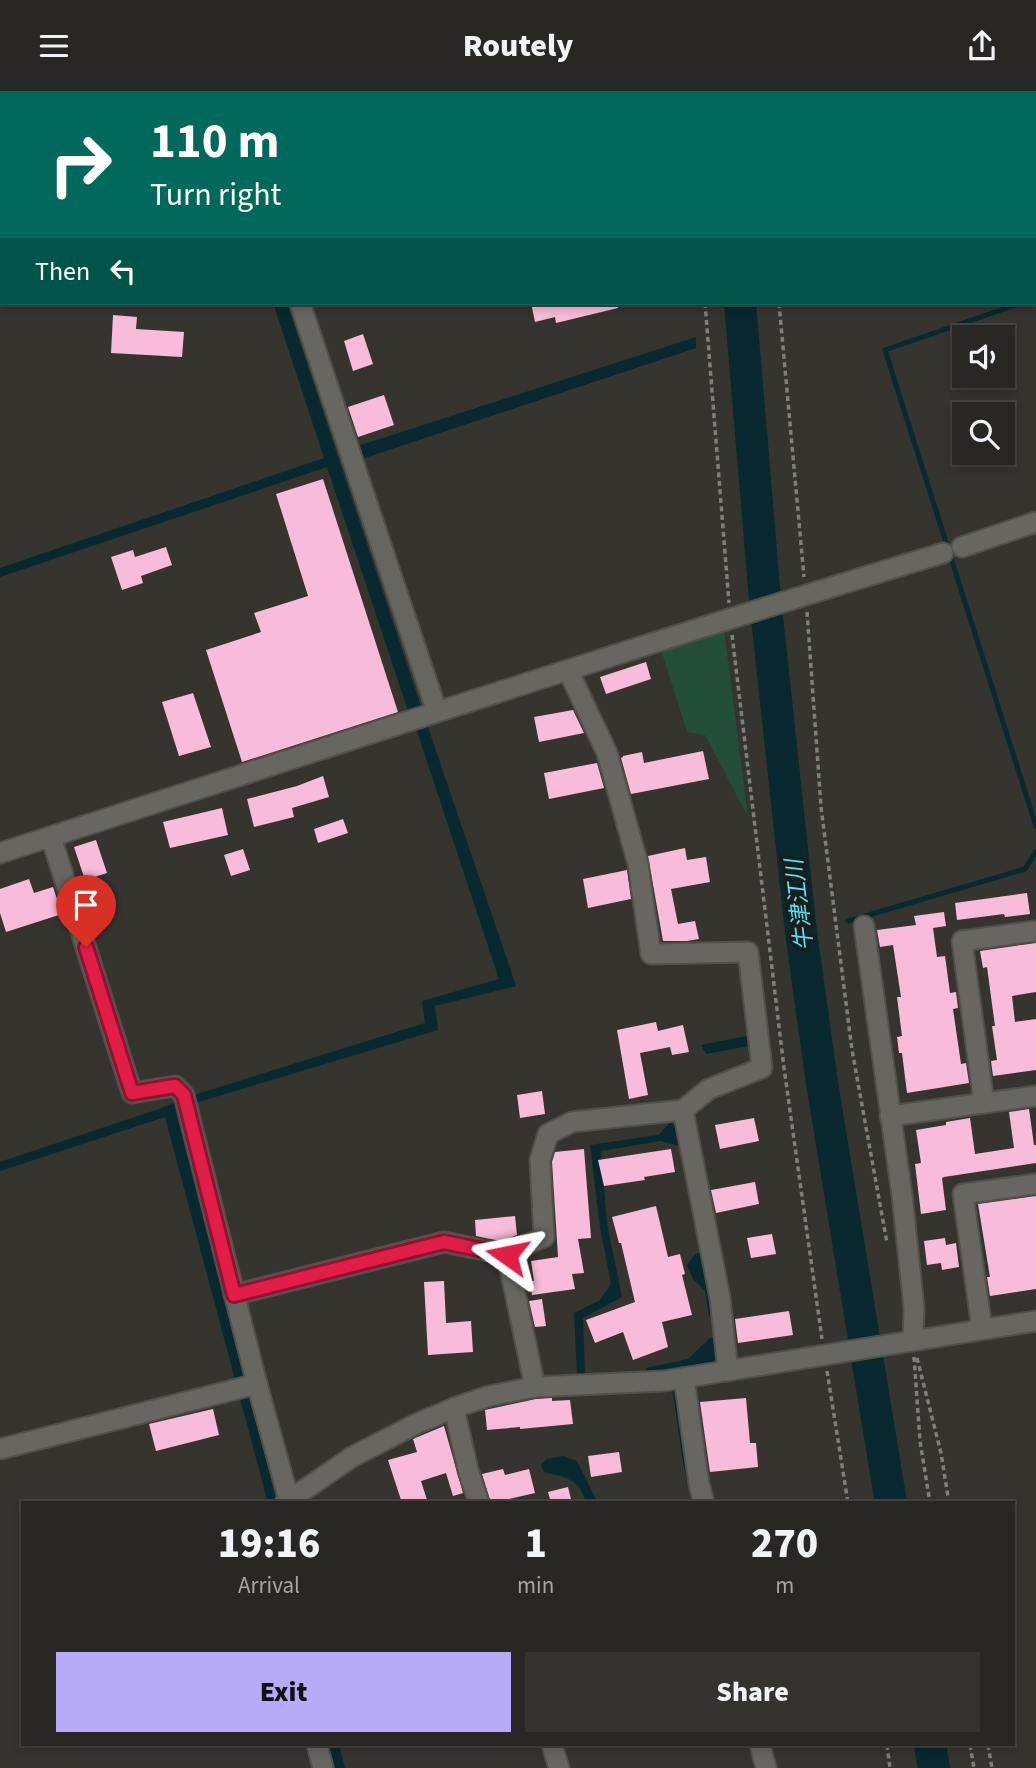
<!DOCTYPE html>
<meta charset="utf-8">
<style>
:root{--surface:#282723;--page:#343330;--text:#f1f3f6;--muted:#a5a5a6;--line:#444441;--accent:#b7abf8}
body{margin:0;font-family:"Source Sans 3","Noto Sans JP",sans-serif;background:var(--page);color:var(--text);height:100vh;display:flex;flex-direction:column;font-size:26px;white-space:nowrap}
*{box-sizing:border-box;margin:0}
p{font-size:23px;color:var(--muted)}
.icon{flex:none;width:38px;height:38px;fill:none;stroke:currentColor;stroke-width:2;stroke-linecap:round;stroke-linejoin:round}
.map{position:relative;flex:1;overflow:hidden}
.side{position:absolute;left:21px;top:1410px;width:994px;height:245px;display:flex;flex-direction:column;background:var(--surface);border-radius:0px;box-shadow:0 4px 10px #0003,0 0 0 2px var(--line)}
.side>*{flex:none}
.hud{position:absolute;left:0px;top:0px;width:1036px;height:214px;box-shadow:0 4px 10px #0003,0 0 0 2px var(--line);background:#00695c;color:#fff;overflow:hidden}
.buttons{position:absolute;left:952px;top:234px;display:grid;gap:14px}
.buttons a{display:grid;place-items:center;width:63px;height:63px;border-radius:0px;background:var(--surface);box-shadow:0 4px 10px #0003,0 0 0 2px var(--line);font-size:35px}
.pin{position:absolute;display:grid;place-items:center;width:60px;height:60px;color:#fff;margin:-72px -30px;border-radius:50% 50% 50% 0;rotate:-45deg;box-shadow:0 0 7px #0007}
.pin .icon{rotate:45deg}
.me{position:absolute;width:77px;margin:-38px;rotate:282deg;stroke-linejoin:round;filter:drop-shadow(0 0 5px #0008)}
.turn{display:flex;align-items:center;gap:24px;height:147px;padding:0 35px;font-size:32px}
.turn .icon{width:91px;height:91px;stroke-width:2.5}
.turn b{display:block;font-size:49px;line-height:60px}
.then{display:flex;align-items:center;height:66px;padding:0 35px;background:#0003;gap:14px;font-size:26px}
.eta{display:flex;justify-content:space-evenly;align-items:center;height:119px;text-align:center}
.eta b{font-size:42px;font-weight:800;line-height:49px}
.cta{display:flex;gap:14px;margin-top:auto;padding:14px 35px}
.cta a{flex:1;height:80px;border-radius:0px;background:var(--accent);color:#111;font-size:28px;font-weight:800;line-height:80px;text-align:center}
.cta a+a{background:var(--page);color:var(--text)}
header{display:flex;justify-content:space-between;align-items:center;height:91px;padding:0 35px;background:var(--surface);font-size:32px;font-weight:800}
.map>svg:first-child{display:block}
</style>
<header><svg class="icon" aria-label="menu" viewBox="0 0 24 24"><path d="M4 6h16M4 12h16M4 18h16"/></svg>Routely<svg class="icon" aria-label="share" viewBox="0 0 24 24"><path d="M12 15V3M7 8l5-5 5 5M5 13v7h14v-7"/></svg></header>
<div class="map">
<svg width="1036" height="1677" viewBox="0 0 1036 1677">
<rect width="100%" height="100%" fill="#35342f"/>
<!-- green -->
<polygon fill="#224e3a" points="722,523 748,726 705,644 687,641 657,546"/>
<!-- water -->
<g fill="#07292f">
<polygon points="273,212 287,212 421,616 408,620 327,376 0,486 0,477 324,367"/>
<polygon points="696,246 696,257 362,368 358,355"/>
<polygon points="427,633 516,895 435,915 438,939 195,1012 176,1021 277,1412 268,1412 165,1026 0,1080 0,1071 156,1019 194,1004 425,932 422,910 499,888 416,637"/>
<polygon points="752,944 754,954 706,963 701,954"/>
<polygon points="671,1031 680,1038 684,1056 660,1050 601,1060 607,1133 622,1206 583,1227 585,1284 577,1284 574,1222 600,1209 611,1193 600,1136 590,1054 658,1044"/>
<polygon points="705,1160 714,1227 709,1225 705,1200 693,1188 687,1174 695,1163"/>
<polygon points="710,1247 714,1247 717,1265 713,1272 678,1279 699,1412 692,1412 683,1371 670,1283 646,1282 646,1277 688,1268"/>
<path d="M563,1365L577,1370L598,1412H586C580,1388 566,1386 544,1381L541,1374L547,1368Z"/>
<polygon points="329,1654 339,1654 345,1677 335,1677"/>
</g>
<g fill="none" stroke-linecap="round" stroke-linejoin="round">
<!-- stream -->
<g stroke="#07292f" stroke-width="5">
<polyline points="1034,207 1036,207"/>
<polyline points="1021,212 885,259 1036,735"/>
<polyline points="848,830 1025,778 1036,761"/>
</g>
<!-- river -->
<g stroke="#07292f" stroke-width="32">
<polyline points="726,0 726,2"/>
<polyline points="740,212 765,508 801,841 822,992 891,1412"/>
<polyline points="930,1654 934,1677"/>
</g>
</g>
<!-- building -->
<g fill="#f8bbd9">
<polygon points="531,212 617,212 618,217 556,232 555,226 535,231"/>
<polygon points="113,224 137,226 136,238 184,241 182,266 111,262"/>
<polygon points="363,243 373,273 353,280 344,250"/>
<polygon points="384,304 394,334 358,346 348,316"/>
<polygon points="323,388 398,621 242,671 206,559 261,541 254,522 308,505 276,403"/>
<polygon points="166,456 172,474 141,485 143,492 122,499 111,466 133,459 135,466"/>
<polygon points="646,571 651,588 606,603 600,586"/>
<polygon points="193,602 211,656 179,665 162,611"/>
<polygon points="573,619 584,642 539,651 534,626"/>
<polygon points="703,660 709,688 631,703 621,667 623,666 623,665 642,661 644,672"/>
<polygon points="597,672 604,697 549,708 544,682"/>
<polygon points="323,685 329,706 292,717 294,726 254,736 247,708 297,695"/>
<polygon points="222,717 228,744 170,757 163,731"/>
<polygon points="343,728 348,742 318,752 314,738"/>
<polygon points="96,749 107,782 85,789 74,756"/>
<polygon points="685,757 687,769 706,766 710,791 671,798 678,833 695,830 699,848 687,850 663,850 648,765"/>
<polygon points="243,758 250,779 231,785 224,764"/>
<polygon points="627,779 631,808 588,817 583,788"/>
<polygon points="29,788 34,802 53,796 62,823 6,841 0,822 0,798"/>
<polygon points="1027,802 1030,823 1005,826 1004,823 957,829 955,812"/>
<polygon points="944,821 946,835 933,837 937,866 945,865 950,902 956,901 958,917 953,918 961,973 966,972 969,992 907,1002 902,962 899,962 897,946 902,945 897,906 901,906 893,854 880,856 877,839 916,834 914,825"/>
<polygon points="1036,852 1036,901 1012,905 1015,931 1036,928 1036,979 993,985 991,970 997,969 992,935 995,935 987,876 983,877 980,860"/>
<polygon points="656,931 658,940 683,934 689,961 672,964 670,956 640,962 648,1004 629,1008 617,939"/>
<polygon points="542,1000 545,1023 520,1027 517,1004"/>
<polygon points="1029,1018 1034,1054 1036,1054 1036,1072 944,1086 942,1087 946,1119 921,1123 915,1073 921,1072 916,1039 946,1034 946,1031 970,1027 975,1063 1014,1057 1009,1021"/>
<polygon points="754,1027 759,1050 720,1058 715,1034"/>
<polygon points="584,1058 591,1147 578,1148 584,1182 572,1183 575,1198 532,1204 530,1190 534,1190 531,1170 558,1166 552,1071 555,1061"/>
<polygon points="671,1058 675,1081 644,1086 645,1089 604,1095 598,1069"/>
<polygon points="755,1091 759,1113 716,1122 711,1099"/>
<polygon points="1036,1105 1036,1198 990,1205 987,1186 990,1186 978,1113"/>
<polygon points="656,1115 668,1166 680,1163 685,1183 682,1184 692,1224 662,1231 668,1256 633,1269 623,1241 595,1252 586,1229 635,1211 621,1152 619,1152 612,1126"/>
<polygon points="515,1125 517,1144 500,1150 476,1145 475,1129"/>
<polygon points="772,1143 776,1163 751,1167 747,1147"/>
<polygon points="945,1147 946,1154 956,1152 959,1176 942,1179 941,1172 927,1174 924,1150"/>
<polygon points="444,1190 446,1232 471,1230 473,1261 428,1264 424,1191"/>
<polygon points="542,1208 546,1235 535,1236 529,1210"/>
<polygon points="789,1220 793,1244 738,1252 735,1228"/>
<polygon points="552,1307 552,1310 570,1309 573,1333 520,1338 520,1336 487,1339 485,1319 536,1308"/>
<polygon points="746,1307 750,1352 756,1352 758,1376 710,1381 700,1311"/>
<polygon points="213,1318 219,1344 156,1360 149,1333"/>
<polygon points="444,1335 463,1402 453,1405 446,1382 421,1390 428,1412 402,1412 388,1369 417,1361 413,1348"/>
<polygon points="619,1361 622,1381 591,1386 588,1365"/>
<polygon points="503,1378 505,1384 529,1378 535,1402 491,1412 482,1383"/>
<polygon points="568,1396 572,1412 551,1412 548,1401"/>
</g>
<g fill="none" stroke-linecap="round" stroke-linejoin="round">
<defs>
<g id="minor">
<polyline points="230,0 231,2"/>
<polyline points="1027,0 1028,2"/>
<polyline points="508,2 513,0"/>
<polyline points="1034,27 1036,34"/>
<polyline points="0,172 2,172"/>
<polyline points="300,212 437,621"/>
<polyline points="962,456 1036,431"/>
<polyline points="568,579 607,662 638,773 651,863 748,861 762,977 709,998 683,1019 720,1207 728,1280"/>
<polyline points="51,746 132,1002 175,995 184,1004 257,1293 289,1409"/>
<path d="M0,762C314,661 627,558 943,462"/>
<polyline points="864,835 902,1104 914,1217 913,1250"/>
<polyline points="984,1012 962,850 1036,840"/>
<polyline points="890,1025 1036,1005"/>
<polyline points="507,1164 513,1159 544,1146 540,1069 548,1043 572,1031 683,1019"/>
<polyline points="234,1204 444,1151 507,1164 535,1296"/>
<polyline points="982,1238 963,1103 1036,1093"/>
<polyline points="684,1287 699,1393 704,1412"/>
<polyline points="454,1317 468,1379 479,1412"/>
<polyline points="0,1358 257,1293"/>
<polyline points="285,1412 352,1366 416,1333 454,1317 489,1305 535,1296 664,1290 1036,1230"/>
<polyline points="317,1654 323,1677"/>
<polyline points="552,1654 559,1677"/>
<polyline points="760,1654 766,1677"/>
</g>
</defs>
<!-- minor casing -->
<use href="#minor" stroke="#51504b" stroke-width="23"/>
<!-- path -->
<g stroke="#7f7e7a" stroke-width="3.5" stroke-dasharray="5 3.5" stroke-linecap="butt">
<polyline points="695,0 695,2"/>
<polyline points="760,0 760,2"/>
<polyline points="705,212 729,512"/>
<polyline points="779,212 804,486"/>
<polyline points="807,521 821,716 852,959 887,1152"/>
<polyline points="732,544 784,977 822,1248"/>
<polyline points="914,1266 920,1350 930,1412"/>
<polyline points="917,1267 941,1362 949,1412"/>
<polyline points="827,1280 848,1412"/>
<polyline points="887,1654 890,1677"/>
<polyline points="970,1654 974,1677"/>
<polyline points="988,1654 992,1677"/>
</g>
<!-- minor -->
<use href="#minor" stroke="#676661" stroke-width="19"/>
</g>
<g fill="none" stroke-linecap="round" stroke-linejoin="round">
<defs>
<polyline id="route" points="86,856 132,1002 175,995 184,1004 234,1204 444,1151 507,1164"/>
</defs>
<!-- route casing -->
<use href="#route" stroke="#92132f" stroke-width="18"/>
<!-- route -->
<use href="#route" stroke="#e11d48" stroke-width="12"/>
</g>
<g text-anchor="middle" stroke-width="7" stroke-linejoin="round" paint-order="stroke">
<!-- water labels -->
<g font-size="23" font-style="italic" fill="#4ee6fe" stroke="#1c1c1a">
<text transform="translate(799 814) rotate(-97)" y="8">牛津江川</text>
</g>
</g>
</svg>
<div class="buttons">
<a><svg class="icon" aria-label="sound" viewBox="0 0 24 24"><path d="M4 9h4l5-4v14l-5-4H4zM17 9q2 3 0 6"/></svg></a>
<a><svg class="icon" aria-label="search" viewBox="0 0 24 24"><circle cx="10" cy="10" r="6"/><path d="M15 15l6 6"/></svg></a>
</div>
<div class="pin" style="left:86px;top:856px;background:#d93025"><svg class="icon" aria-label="arrive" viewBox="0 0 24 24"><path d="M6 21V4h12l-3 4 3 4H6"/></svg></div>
<svg class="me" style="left:507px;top:1164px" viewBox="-20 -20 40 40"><path d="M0-17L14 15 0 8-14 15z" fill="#e11d48" stroke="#fff" stroke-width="4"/></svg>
<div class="hud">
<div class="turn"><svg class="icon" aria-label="right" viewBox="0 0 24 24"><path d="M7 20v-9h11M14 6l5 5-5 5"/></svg><div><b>110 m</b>Turn right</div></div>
<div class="then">Then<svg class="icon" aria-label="left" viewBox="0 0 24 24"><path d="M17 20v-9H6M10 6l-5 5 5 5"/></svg></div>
</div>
<section class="side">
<div class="eta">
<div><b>19:16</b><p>Arrival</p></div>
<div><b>1</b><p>min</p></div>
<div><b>270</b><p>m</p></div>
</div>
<div class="cta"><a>Exit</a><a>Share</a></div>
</section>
</div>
